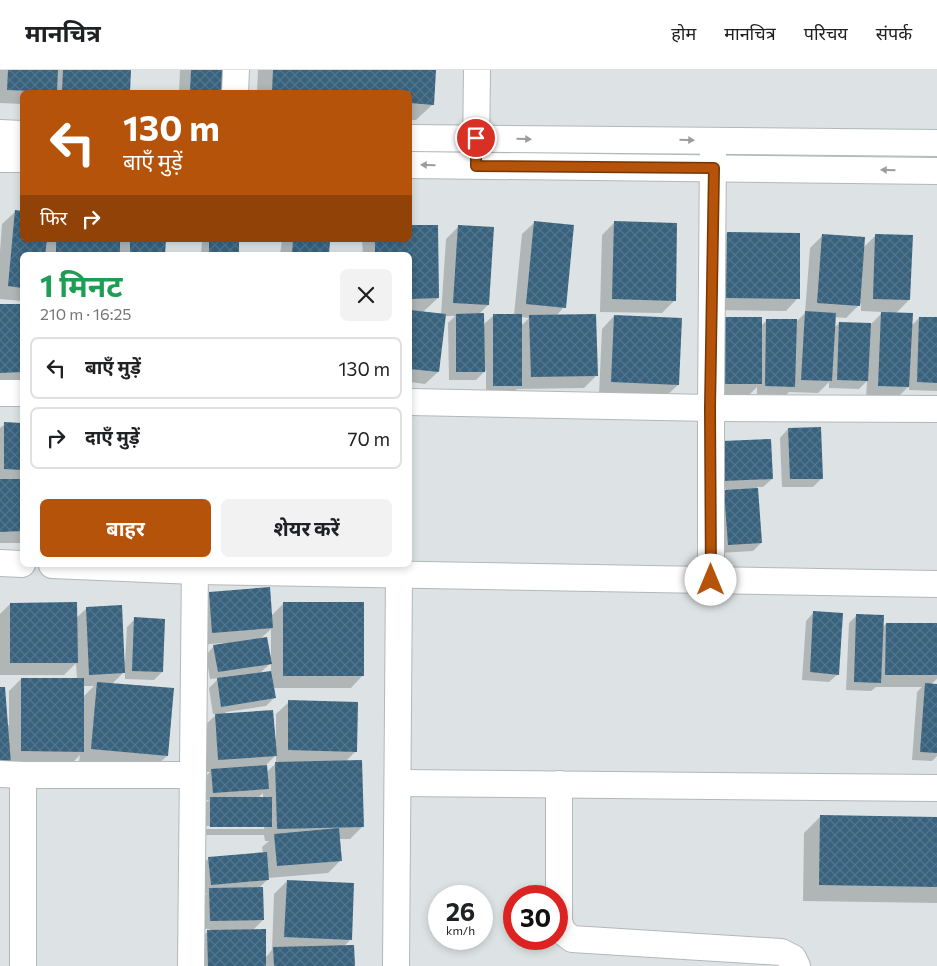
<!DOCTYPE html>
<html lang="hi">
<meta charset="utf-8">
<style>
:root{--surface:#fff;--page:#f2f2f2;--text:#202124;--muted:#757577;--line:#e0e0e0;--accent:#b45309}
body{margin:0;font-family:Commissioner,"Noto Sans Devanagari",sans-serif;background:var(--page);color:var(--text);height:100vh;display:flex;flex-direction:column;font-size:19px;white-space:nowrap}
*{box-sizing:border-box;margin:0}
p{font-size:16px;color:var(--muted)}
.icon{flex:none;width:28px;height:28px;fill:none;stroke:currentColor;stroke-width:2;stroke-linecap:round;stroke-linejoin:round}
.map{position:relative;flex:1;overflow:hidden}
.side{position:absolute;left:20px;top:182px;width:392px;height:315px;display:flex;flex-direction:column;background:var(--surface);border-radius:8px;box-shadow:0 2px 8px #0003}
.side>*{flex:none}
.banner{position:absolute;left:20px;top:20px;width:392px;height:152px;border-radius:8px;box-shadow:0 2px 8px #0003;background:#b45309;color:#fff;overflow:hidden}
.speed{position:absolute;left:428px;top:815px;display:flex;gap:10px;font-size:25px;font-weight:700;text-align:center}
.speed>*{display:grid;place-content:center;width:65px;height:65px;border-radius:50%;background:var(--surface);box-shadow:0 2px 8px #0003;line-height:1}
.speed small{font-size:12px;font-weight:400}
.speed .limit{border:8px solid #d22;background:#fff;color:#111}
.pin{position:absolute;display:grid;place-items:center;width:42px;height:42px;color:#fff;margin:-21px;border:2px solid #fff;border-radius:50%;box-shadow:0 1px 5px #0007}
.me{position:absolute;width:55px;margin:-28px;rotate:0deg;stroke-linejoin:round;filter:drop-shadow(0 0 4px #0008)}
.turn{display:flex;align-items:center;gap:18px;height:105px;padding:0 20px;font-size:22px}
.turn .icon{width:65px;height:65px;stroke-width:2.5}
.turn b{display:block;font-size:35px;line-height:42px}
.then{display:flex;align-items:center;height:48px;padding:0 20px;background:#0003;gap:10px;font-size:19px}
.round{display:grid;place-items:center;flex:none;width:52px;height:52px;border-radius:8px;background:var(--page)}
.head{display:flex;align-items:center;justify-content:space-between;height:85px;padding:0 20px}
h1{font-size:30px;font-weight:700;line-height:38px;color:#1e9e55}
.button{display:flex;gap:10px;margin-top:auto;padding:10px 20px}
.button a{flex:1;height:58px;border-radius:8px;background:var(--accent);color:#fff;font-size:20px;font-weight:700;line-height:58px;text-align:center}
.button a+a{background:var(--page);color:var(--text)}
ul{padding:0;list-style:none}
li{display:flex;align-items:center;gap:15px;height:62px;margin:0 10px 8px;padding:0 10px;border:2px solid var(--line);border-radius:8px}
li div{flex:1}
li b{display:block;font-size:19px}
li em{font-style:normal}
header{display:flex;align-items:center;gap:30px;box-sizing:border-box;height:70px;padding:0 25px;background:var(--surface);border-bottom:1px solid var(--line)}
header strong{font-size:24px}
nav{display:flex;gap:28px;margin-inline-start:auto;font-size:18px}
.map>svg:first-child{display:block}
</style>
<header>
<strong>मानचित्र</strong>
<nav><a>होम</a><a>मानचित्र</a><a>परिचय</a><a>संपर्क</a></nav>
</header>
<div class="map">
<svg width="937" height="896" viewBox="0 0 937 896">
<defs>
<pattern id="building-cross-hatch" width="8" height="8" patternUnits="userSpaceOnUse" patternTransform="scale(1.25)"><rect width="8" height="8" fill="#38627e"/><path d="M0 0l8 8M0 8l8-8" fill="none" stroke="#54768c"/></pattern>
</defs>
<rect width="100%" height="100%" fill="#dde3e4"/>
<!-- shadow -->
<g fill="#0003" fill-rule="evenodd">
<polygon points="0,0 130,0 129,22 22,22 22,34 0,33"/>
<polygon points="180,0 226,0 225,22 179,22"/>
<polygon points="258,0 434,0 433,34 416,50 410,50 410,22 257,22"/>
<polygon points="15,142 22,143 22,170 164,170 163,185 22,185 22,231 0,229 0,181 2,154"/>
<path d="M535,152L564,237L556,246L597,305L584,318L517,319L513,324H486V300L476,310H449L448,253L455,246H444L438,302L425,314L410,312V185H363L362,170H410V156L438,228L423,242L441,245L446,169L459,156L488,235L478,245L483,255L494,245H514L522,164ZM521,247L529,248L521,256Z"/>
<polygon points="614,153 674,231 662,243 600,242 602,165"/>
<polygon points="727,163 798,228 786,241 714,240 715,176"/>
<path d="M876,165L909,230L895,244L911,256L919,248H937V321L909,320V316L896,329L866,328L867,311L859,319L829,318V312L818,323L789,322L786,325L757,324V317L748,326H713V261L725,248L761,256L767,250L795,253L805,243L810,178L822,166L863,178ZM861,233V241L883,242L871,254L839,253L834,258L835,247L846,248Z"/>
<polygon points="202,170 238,170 238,185 201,185"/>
<polygon points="282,170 329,170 328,185 280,185"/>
<rect x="0" y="235" width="22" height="79"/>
<polygon points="614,246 678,315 665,327 599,324 602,259"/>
<polygon points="5,354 22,354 22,473 0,473 0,358"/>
<polygon points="788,359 821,409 813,417 782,417 780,368"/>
<polygon points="714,381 772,409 763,417 757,417 761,473 753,481 720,483 716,429 727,419 716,419"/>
<path d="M210,523L271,546L283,534L363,605L351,618H273L274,628L266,636L226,642V644L274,669H276V644L289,632L356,681L345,692L363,756L350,769H339L341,790L328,803L268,808V809L258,819L263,850L252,861L265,888L272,880L274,824L287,811L351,869L344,876L354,896H195V874L210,859H202V828L207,823H203L200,797L208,789L263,783L262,777L269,771H265L264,765H202V736L209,730H205L204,708L210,702H206L203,657L217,644H213L209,618L219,608L210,609L206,585L214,576L223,575V573L200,575L197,536ZM271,559V587H269L260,569ZM271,593V602L260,603ZM276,685V693L267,702L266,695ZM263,723V728H258ZM204,756H264V759H204Z"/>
<path d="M10,534L76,548L87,538L123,592H125L127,557L135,549L162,602L154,610L125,609V601L112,614L167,686L154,698L79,691L80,685L71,694L0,703V618L7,655H9V621L21,609H77L76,593L64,605H0V544ZM83,616H94L83,627Z"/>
<polygon points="814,542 838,604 829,612 802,610 806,551"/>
<polygon points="857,545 882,558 886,554 937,554 937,609 931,614 937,615 937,686 932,691 912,690 917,622 922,617 876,617 871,621 846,620 849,553"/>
<polygon points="821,746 937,748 937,833 803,831 804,763"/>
</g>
<!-- building -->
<g fill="url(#building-cross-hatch)">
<polygon points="8,0 58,0 57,22 7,20"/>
<polygon points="63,0 131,0 130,22 62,21"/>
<polygon points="191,0 227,0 226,22 190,22"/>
<polygon points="273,0 436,0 434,35 410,33 410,22 272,22"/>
<polygon points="15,140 22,141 22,170 47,170 45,185 22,185 22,218 8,216"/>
<polygon points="534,151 574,155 566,238 526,234"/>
<polygon points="614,151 677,153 676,231 612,229"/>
<polygon points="410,155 438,155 439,228 410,229 410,185 375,185 375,170 410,170"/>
<polygon points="458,155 494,157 489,235 453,233"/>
<polygon points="727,162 800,163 800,229 726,228"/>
<polygon points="822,164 865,167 860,236 817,233"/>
<polygon points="875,164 913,165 910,230 873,229"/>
<rect x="56" y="170" width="64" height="15"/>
<polygon points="130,170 166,170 165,185 130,185"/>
<rect x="209" y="170" width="30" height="15"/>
<polygon points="293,170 330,170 329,185 292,185"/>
<polygon points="0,234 22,234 22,302 0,303"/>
<polygon points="410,240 446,244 439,302 410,299"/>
<polygon points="805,241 836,243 832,311 801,310"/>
<polygon points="881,242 913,243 909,317 878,316"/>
<polygon points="484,243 485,302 456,302 456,244"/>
<rect x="493" y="244" width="29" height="72"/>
<polygon points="596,244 598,306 531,307 529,245"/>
<polygon points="614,245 682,248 679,315 611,312"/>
<rect x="725" y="247" width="37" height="67"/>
<polygon points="919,247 937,247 937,313 917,312"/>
<polygon points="766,249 797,249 795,317 765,316"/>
<polygon points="839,252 871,253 868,311 837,310"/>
<polygon points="4,352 22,353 22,400 4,399"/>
<polygon points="821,357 823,409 790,409 788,358"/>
<polygon points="771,369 773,409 723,411 722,371"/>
<polygon points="0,409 22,409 22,461 0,462"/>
<polygon points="758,418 762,473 728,475 724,420"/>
<polygon points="270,517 273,558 212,563 209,522"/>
<polygon points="77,532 78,593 10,593 10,533"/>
<rect x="283" y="532" width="81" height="74"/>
<polygon points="122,535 125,603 89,605 86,537"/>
<polygon points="813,541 843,543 839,605 810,602"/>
<polygon points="856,544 884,545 881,613 854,612"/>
<polygon points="134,547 165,549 163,602 132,601"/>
<polygon points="886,553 937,553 937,605 885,605"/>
<polygon points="267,567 272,594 218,602 213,575"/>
<polygon points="271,601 276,628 221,637 217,608"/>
<polygon points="21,608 84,608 84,682 21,681"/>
<polygon points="97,612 174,618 168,686 91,679"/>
<polygon points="925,613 937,614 937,683 920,682"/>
<polygon points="0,617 5,617 11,694 0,694"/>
<polygon points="288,630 358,632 357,682 288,680"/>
<polygon points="273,640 277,686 218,690 215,644"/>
<polygon points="362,690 364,757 277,759 275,692"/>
<polygon points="267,695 269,719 213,723 211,699"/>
<rect x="210" y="727" width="62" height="30"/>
<polygon points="820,745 937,747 937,817 819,815"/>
<polygon points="339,758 342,791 277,796 274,764"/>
<polygon points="267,782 269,810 211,815 208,787"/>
<polygon points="287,810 354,813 352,870 284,867"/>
<polygon points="263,817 264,850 210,851 209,818"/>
<polygon points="266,859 266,896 208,896 207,860"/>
<polygon points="354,875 355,896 274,896 273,877"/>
</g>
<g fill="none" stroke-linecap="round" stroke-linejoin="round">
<defs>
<g id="minor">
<polyline points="235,22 236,0"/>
<polyline points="0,63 22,64"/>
<polyline points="410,68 937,73"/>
<polyline points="476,84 477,0"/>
<polyline points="0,89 22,89"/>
<polyline points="410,95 937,101"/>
<polyline points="0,323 22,323"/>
<polyline points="410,332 711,338 937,339"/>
<polyline points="0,493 22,494"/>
<polyline points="52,495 195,501 937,514"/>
<polyline points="711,510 711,338 713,80"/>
<polyline points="0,704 23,705 193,705"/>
<polyline points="398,713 937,718"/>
<polyline points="559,714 559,852 563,862 572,869 781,882 793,888 797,896"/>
<polyline points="23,896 23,705"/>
<polyline points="191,896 195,495"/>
<polyline points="396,896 399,505"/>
</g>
</defs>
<!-- minor casing -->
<use href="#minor" stroke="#b2b8b9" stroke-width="28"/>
<!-- minor -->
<use href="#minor" stroke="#fff" stroke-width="26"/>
</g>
<!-- one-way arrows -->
<defs><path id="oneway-solid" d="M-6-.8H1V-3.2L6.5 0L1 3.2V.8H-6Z" transform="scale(1.25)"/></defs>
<g fill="#9c9e9e">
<use href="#oneway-solid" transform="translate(524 69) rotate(1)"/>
<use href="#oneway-solid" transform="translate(687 70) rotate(1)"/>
<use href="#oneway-solid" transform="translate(428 95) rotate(-179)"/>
<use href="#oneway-solid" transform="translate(888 100) rotate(-179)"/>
</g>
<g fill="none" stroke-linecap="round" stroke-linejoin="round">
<defs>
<polyline id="route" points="476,68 476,96 714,98 710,338 711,510"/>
</defs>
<!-- route casing -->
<use href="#route" stroke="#753606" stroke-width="12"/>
<!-- route -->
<use href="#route" stroke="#b45309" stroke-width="9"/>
</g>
</svg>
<div class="speed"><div>26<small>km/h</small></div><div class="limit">30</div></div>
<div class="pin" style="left:476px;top:68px;background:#d93025"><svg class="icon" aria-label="arrive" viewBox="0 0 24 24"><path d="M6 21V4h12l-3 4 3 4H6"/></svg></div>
<svg class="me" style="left:711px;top:510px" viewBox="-20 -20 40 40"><circle r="19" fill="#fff"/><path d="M0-13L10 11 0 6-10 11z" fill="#b45309"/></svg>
<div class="banner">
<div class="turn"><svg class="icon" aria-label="left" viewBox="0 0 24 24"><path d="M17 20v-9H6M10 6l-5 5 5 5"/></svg><div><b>130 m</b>बाएँ मुड़ें</div></div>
<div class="then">फिर<svg class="icon" aria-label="right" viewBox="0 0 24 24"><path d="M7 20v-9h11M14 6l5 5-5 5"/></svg></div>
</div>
<section class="side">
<div class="head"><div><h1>1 मिनट</h1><p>210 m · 16:25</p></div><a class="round"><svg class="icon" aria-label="close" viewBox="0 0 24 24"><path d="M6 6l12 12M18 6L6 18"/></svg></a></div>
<ul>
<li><svg class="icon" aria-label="left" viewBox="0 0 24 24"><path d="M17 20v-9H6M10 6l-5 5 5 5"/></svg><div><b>बाएँ मुड़ें</b></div><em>130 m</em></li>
<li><svg class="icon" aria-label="right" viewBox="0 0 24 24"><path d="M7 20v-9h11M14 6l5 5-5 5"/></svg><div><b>दाएँ मुड़ें</b></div><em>70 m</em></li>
</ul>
<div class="button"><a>बाहर</a><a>शेयर करें</a></div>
</section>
</div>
